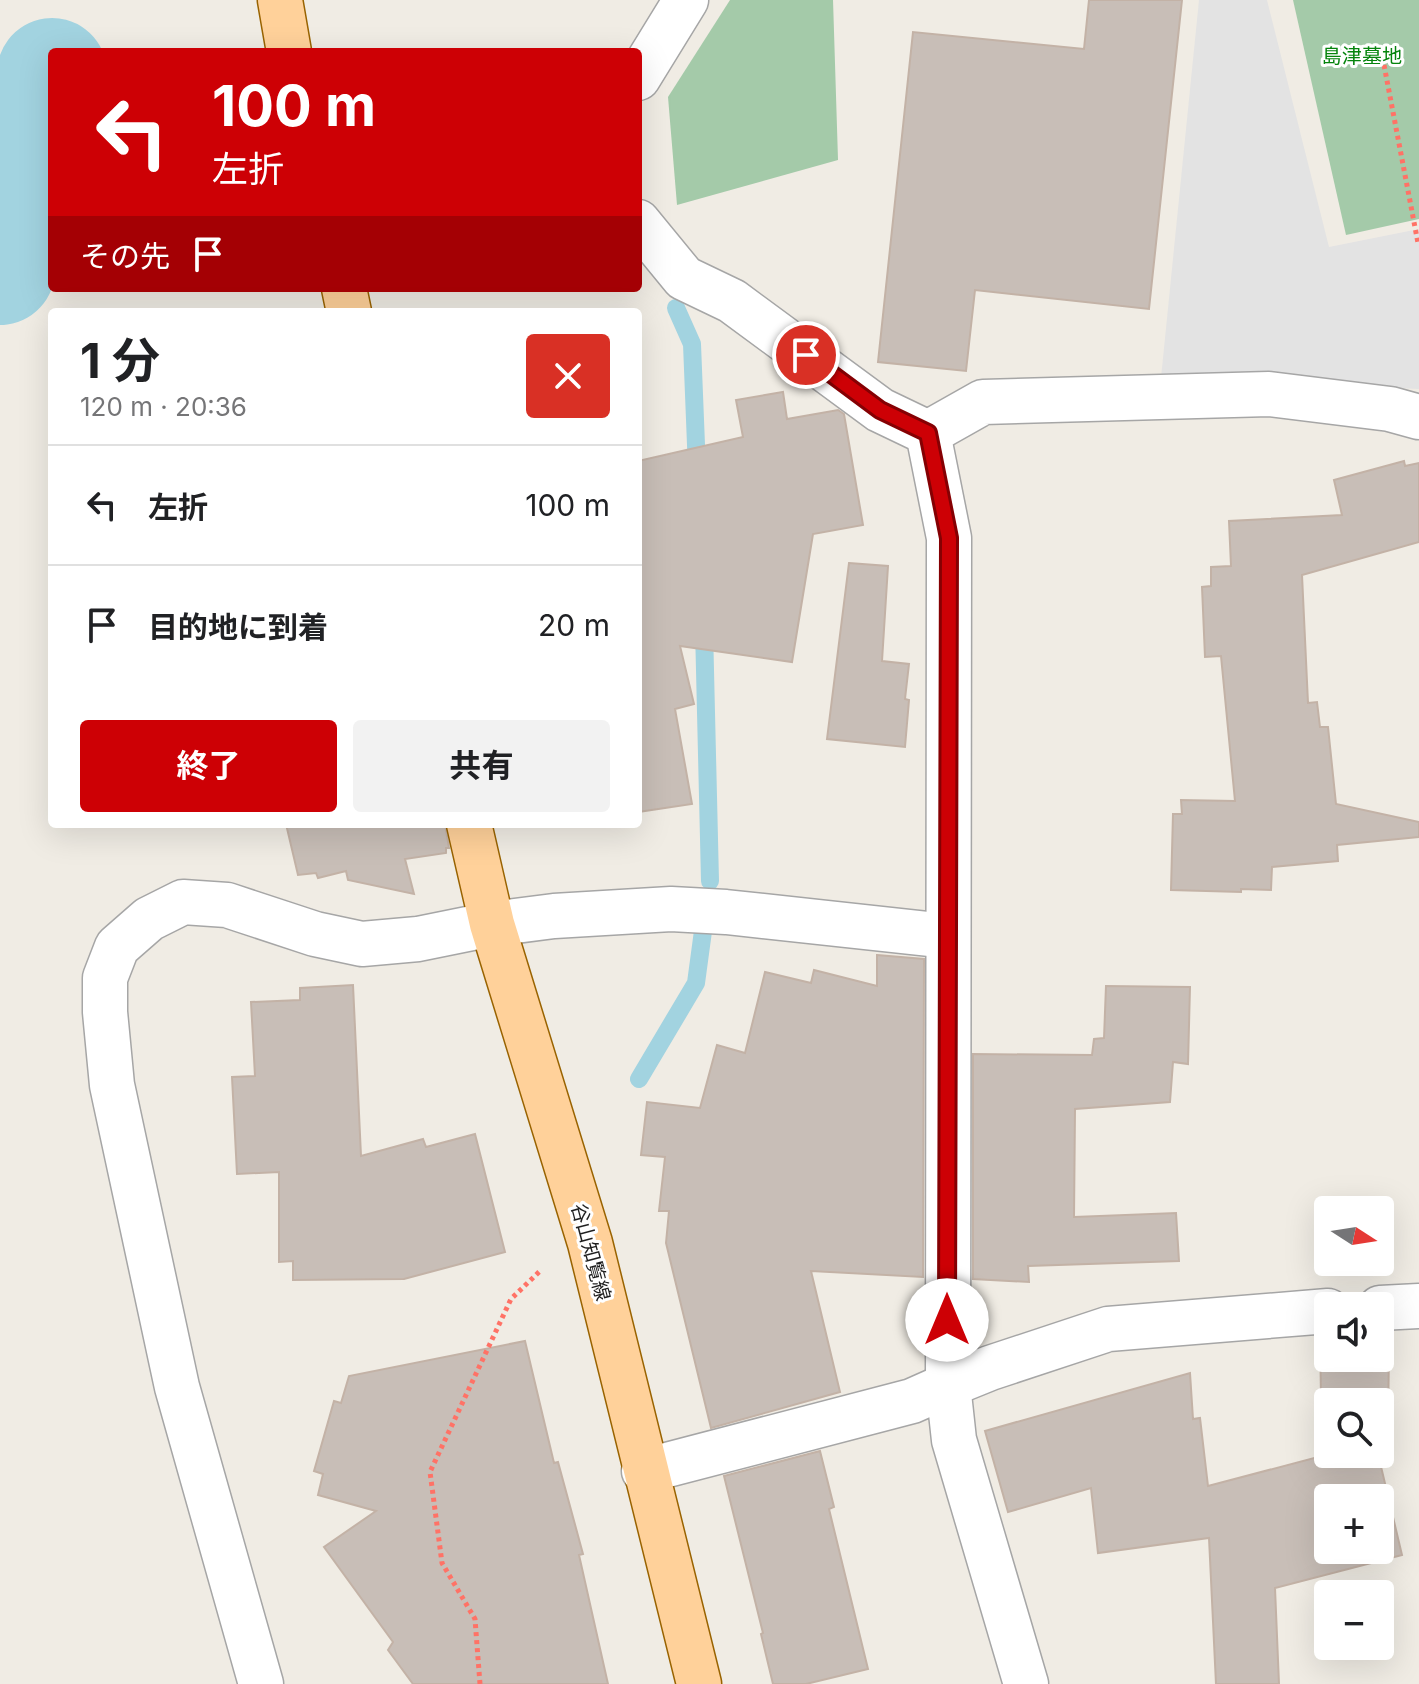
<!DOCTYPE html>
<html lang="ja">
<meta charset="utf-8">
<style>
:root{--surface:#fff;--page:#f2f2f2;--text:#202124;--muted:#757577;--line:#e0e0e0;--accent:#cd0005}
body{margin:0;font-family:Inter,"Noto Sans JP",sans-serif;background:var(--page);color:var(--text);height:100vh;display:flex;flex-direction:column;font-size:30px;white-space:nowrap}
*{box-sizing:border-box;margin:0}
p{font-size:26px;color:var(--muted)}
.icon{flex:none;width:44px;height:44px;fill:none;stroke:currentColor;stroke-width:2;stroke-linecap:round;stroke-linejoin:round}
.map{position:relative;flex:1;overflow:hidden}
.side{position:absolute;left:48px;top:308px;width:594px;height:520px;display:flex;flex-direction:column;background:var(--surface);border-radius:8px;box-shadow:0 8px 32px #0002}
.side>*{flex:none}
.banner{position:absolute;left:48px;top:48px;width:594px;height:244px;border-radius:8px;box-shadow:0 8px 32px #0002;background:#cd0005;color:#fff;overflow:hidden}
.needle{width:52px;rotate:102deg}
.fabs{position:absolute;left:1314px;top:1196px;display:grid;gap:16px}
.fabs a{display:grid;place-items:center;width:80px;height:80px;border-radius:8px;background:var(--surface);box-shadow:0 8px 32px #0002;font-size:40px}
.pin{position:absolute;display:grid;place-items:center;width:68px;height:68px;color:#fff;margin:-34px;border:4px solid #fff;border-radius:50%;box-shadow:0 2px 8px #0007}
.me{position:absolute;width:88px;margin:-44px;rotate:0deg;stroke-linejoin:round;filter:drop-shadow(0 0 6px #0008)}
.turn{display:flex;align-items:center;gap:28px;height:168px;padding:0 32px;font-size:36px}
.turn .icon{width:104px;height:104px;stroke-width:2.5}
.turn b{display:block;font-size:56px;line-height:68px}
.then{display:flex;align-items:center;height:76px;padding:0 32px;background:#0003;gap:16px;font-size:30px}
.round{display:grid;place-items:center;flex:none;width:84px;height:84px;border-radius:8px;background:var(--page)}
.head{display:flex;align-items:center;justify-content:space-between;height:136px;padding:0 32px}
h1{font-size:48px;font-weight:700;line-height:60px}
.action{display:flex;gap:16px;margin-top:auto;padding:16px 32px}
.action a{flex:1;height:92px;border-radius:8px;background:var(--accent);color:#fff;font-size:32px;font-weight:700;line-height:92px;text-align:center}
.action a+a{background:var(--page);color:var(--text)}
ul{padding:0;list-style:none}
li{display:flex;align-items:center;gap:24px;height:120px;padding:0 32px;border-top:2px solid var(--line)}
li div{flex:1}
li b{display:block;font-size:30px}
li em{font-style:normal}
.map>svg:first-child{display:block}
</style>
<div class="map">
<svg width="1419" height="1684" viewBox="0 0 1419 1684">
<rect width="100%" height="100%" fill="#f0ece4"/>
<!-- cemetery -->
<g fill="#a4caa9">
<polygon points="730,0 833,0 838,160 677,205 668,97"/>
<polygon points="1293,0 1419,0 1419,219 1346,235"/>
</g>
<!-- parking -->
<polygon fill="#e3e3e3" points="1199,0 1267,0 1329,247 1419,229 1419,389 1161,378"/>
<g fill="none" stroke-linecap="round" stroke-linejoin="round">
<!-- stream -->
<g stroke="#a2d3e0" stroke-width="18">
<polyline points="676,308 692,344 697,470"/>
<polyline points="704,628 710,881"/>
<polyline points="639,1079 696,983 703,931"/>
</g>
<!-- river -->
<polyline stroke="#a2d3e0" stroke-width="110" points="0,270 52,73"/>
</g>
<!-- building -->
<g fill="#c8beb7" stroke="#c3b2a6" stroke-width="2" fill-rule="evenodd">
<polygon points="1089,0 1182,0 1149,309 975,290 966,371 878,362 913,32 1084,49"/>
<polygon points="783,392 787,419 838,410 844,414 863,525 813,534 792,662 680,646 694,704 675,709 692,804 638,812 638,461 743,437 736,400"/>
<polygon points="1404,461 1405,466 1419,463 1419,542 1302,575 1308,703 1317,702 1320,727 1328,727 1336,804 1419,822 1419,837 1337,845 1338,861 1272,867 1271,890 1241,889 1241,892 1171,890 1173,814 1182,814 1181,800 1235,801 1221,656 1205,657 1202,587 1211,586 1211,567 1231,566 1229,521 1342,515 1334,480"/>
<polygon points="849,563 888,566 882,661 909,664 905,699 909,700 905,747 827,739"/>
<polygon points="286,824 445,824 449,848 446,848 446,853 405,859 414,894 348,880 346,871 318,878 316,873 298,875"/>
<polygon points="877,955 924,959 923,1277 811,1271 840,1392 711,1428 666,1243 669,1211 659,1211 665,1157 641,1155 647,1102 700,1108 717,1045 745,1053 765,972 811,983 814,970 877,986"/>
<polygon points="353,985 361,1156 423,1139 426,1147 475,1134 505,1252 404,1279 293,1280 293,1261 279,1262 279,1172 237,1174 232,1077 255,1076 251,1002 300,1000 300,988"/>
<polygon points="1106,986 1190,987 1188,1064 1173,1062 1170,1102 1075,1109 1074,1217 1176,1213 1179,1261 1028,1266 1029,1282 973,1279 973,1054 1092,1055 1094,1039 1104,1038"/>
<path d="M1328,1336V1358H1380V1348H1389L1388,1426H1380V1402H1328V1454H1378L1402,1555L1275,1588L1279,1684H1216L1209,1538L1098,1553L1091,1488L1008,1512L985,1431L1190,1373L1193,1419L1200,1418L1208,1486L1322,1456L1320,1337ZM1328,1498H1380V1550H1328Z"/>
<polygon points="525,1341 554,1463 558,1462 583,1554 579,1555 608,1684 413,1684 388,1650 393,1642 324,1547 376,1511 318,1495 323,1474 314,1471 334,1401 341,1403 349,1376"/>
<polygon points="820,1451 834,1507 829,1509 868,1669 806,1684 773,1684 761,1634 763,1633 724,1476"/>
</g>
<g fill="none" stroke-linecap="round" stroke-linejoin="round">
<defs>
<g id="minor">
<polyline points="638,78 686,0"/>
<polyline points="638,222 684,278 732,301 880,410 928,433 949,538 948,1385 990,1368 1108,1329 1328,1311"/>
<polyline points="928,433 983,402 1269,394 1390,409 1419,417"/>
<polyline points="1380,1308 1419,1306"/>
<polyline points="644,1471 912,1401 948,1385 954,1440 1026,1684"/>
<polyline points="261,1684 177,1387 112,1085 105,1012 105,978 117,947 149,919 183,902 227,905 315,934 362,944 418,939 492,924 554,916 671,909 726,912 947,936"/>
</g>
<g id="major">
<polyline points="280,0 289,52"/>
<polyline points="344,288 349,312"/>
<polyline points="469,824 492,924 590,1243 699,1684"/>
</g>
</defs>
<!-- minor casing -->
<use href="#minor" stroke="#a6a6a6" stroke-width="47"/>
<!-- major casing -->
<use href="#major" stroke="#996300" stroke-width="47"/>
<!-- path -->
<g stroke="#ff7266" stroke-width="5" stroke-dasharray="4 4" stroke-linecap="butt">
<polyline points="1384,65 1418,243"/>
<polyline points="480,1684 475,1619 442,1563 430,1472 511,1299 540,1271"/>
</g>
<!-- minor -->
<use href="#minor" stroke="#fff" stroke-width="44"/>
<!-- major -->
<use href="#major" stroke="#ffd19a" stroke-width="44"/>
</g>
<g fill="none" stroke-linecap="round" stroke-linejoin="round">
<defs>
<polyline id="route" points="806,355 880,410 928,433 949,538 947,1320"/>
</defs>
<!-- route casing -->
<use href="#route" stroke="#850003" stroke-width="20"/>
<!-- route -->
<use href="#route" stroke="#cd0005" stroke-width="14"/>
</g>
<g text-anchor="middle" stroke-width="6" stroke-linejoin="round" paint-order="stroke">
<!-- park labels -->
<g font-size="20" fill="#05840d" stroke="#fff">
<text x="1362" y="63">島津墓地</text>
</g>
<!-- street labels -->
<g font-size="20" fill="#1f1f1f" stroke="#fff">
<text transform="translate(591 1252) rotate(75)" y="7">谷山知覧線</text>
</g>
</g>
</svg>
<div class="fabs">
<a><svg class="needle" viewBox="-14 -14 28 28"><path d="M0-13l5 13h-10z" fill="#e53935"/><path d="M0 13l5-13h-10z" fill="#757577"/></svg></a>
<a><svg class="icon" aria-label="sound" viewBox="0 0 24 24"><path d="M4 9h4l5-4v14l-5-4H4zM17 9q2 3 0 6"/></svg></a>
<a><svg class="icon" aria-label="search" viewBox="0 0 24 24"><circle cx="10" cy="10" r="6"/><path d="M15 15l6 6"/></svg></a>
<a>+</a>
<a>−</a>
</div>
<div class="pin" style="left:806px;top:355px;background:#d93025"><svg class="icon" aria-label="arrive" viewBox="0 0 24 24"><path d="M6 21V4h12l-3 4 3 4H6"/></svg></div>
<svg class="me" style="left:947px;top:1320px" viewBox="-20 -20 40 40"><circle r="19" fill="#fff"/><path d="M0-13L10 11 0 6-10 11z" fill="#cd0005"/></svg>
<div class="banner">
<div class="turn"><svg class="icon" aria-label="left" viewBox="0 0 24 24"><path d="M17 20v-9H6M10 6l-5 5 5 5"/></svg><div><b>100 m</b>左折</div></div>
<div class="then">その先<svg class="icon" aria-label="arrive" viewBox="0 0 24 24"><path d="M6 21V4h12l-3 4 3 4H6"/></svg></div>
</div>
<section class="side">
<div class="head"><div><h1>1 分</h1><p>120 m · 20:36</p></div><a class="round" style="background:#d93025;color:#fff"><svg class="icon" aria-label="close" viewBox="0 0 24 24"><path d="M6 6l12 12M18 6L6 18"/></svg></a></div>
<ul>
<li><svg class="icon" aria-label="left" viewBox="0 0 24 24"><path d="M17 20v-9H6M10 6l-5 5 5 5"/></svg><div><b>左折</b></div><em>100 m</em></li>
<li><svg class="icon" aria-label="arrive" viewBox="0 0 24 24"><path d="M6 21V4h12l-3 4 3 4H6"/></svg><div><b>目的地に到着</b></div><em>20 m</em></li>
</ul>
<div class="action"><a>終了</a><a>共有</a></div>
</section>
</div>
